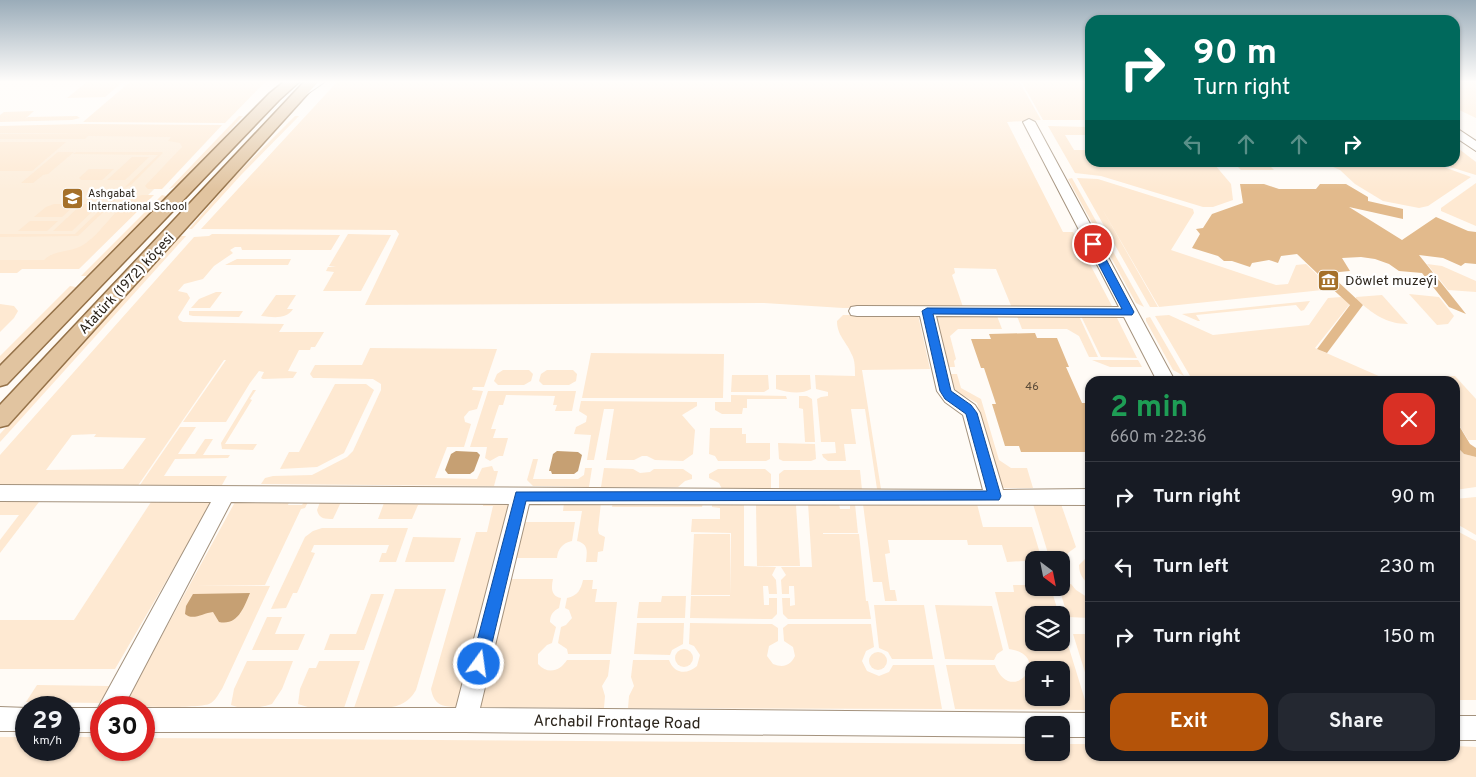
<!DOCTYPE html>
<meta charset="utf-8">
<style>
:root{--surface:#171b24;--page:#242831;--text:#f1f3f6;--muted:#9ea1a6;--line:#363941;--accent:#b45309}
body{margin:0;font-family:Overpass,sans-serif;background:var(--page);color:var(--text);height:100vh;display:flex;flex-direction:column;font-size:19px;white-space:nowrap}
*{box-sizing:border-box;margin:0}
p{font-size:16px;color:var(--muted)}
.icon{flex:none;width:28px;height:28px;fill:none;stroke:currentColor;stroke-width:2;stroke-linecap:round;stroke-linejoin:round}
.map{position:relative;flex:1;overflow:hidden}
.details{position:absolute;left:1085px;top:376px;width:375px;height:385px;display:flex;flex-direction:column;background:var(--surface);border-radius:15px;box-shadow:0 1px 4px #0004}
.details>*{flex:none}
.top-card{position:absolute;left:1085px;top:15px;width:375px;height:152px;border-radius:15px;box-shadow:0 1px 4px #0004;background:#00695c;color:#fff;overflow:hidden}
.needle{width:32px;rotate:148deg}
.fabs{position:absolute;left:1025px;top:551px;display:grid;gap:10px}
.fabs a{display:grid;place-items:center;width:45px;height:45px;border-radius:10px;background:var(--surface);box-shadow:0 1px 4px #0004;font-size:25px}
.speed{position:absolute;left:15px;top:696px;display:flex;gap:10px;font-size:25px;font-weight:700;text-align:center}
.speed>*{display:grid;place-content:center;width:65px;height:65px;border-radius:50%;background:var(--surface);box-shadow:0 1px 4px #0004;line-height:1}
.speed small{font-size:12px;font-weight:400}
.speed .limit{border:8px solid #d22;background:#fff;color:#111}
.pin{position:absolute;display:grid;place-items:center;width:42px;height:42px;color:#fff;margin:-21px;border:2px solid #fff;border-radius:50%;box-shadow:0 1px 5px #0007}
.me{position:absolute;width:55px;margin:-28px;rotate:14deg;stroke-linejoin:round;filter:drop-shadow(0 0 4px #0008)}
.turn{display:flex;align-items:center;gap:18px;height:105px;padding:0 25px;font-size:22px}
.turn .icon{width:65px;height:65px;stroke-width:2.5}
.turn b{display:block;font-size:35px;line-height:42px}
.lanes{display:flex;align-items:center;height:48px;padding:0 25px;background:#0003;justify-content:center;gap:25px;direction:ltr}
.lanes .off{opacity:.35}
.round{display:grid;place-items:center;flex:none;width:52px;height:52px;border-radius:15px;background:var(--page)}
.overview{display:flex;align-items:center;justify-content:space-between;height:85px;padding:0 25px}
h1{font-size:30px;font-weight:700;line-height:38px;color:#1e9e55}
.action{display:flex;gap:10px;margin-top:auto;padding:10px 25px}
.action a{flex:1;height:58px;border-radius:15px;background:var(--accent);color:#fff;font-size:20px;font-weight:700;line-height:58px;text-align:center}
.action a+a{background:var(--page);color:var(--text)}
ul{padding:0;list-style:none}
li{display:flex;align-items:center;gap:15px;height:70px;padding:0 25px;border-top:1px solid var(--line)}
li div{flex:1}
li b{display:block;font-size:19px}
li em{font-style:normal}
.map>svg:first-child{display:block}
</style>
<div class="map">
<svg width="1476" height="777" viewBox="0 0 1476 777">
<rect width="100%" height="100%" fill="#fffbf6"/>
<!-- built -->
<polygon fill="#fdeedc" points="0,133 210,134 77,265 0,265"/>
<!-- green -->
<g fill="#fee9d2" fill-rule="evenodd">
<polygon points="88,81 124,81 105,97 67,98"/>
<polygon points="131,81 266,81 225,123 83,122"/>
<polygon points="338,81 1019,81 1041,120 1007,122 1063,232 1073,232 1113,308 1012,308 996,269 954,268 955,273 952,275 963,307 843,308 764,303 365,305 399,234 396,230 201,229"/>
<polygon points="1021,81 1090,81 1090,120 1043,120"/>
<polygon points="1455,82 1476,82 1476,118 1455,108"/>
<polygon points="34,111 25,119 28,117 77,116 80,118 72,120 0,122 0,115 4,112"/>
<path d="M239,116H243C228,131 187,186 169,189Z"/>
<polygon points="295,116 299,116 241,175 192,229 189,229 236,175"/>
<polygon points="81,124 222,125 162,189 148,189 145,186 182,147 180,143 168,141 171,137 88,136 85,139 0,139 0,134 90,134 0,133 0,126"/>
<polygon points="1048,126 1090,127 1090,135 1065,135 1074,150 1090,150 1090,162 1215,163 1215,165 1231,184 1233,200 1213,207 1203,207 1101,176 1075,173"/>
<polygon points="0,142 66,142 32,171 0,171"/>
<polygon points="1455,146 1476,162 1476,175 1437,163 1455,162"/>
<polygon points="58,152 74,152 48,174 43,175 33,183 21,183"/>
<polygon points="76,152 162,152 163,153 131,185 124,188 158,155 73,154"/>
<polygon points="132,157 149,157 125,180 107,180"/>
<polygon points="1223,162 1267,163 1274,170 1241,170 1238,167 1221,167"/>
<polygon points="1310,163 1433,163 1471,177 1428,206 1419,208 1383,201 1355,184 1340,170 1333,167 1315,167"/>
<polygon points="89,169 114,169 102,180 81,180 79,178"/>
<polygon points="1072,178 1144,307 1136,303 1068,179"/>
<polygon points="1077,178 1098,179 1193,209 1194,213 1171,250 1276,285 1288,284 1296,265 1306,264 1332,289 1159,307 1101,207 1158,307 1150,307"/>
<polygon points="1476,183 1476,226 1441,211 1441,208"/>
<path d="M142,195H154L79,269H22L17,273H0V260H44C56,248 72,254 86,243C105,230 119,200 142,195Z"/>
<polygon points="162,195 166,196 165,198 87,276 81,276"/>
<polygon points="115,196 118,198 78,236 0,237 0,234 75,234"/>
<polygon points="54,204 76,204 62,217 34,217 46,207"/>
<polygon points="82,204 100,204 72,231 53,231"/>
<polygon points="30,221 58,221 47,231 18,231"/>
<path d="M212,234L340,235L331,250H242L241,247H235L230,250L233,253L214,266L203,279L184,284L178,291L187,293L190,298L178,317L179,320L183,322L284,324L279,332H324L315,347H311L310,350H299L288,371L297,372L293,378L263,379L261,378L264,372L259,371L250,383L226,422H183L226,360H224L137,487L0,488V455L194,237L209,236ZM96,434L94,437L146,438L123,469L46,470L72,435Z"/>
<polygon points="348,234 391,235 361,291 323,291 334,272 326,271 328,267 336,267 329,266"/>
<polygon points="180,236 186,236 0,442 0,434"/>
<polygon points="237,259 291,259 288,265 225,265"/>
<polygon points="1427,264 1442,266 1476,281 1476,292 1448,290"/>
<polygon points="70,286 76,287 0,364 0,356"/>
<polygon points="216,292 222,292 210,308 191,308 199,299"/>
<polygon points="1409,294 1439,297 1454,316 1448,324 1437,325"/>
<path d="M276,295H296L287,309H293C286,320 272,317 261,316Z"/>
<path d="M1382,295L1408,324C1385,324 1372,313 1356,299V297Z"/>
<polygon points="1341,297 1350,304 1315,348 1390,381 1193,381 1155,316 1169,315 1213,335 1309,325 1328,298"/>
<polygon points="1310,301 1304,310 1301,311 1296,305 1196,315 1200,321 1198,321 1182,314"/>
<polygon points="0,304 14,306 18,311 14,318 0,332"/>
<polygon points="189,311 243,311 239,317 193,316 189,315"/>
<path d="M843,315H918L930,369L862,370L881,489H877L865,409H851L856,444H844L846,461H828L823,457L822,454L836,453L835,442H821L817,399L821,397L828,396V392L816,389L815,375L855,376C855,369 855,360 852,355C847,342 837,336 837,321Z"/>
<polygon points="935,315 997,316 1002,329 958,329 950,336 956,359 954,361 955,367 949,367"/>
<polygon points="1017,316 1079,316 1098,357 1089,357 1079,336 1067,329 1022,329"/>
<polygon points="1081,316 1116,316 1137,358 1101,357"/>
<polygon points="1150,317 1184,376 1173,370 1146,321 1146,318"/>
<polygon points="370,348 497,349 484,387 473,387 472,390 483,391 477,409 469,411 464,417 465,422 471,424 464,447 447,447 435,478 477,479 482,468 492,466 494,471 498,471 494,486 261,484 265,478 273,476 312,475 347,457 353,451 381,390 381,384 373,379 319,378 313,378 310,374 315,365 362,365"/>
<polygon points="591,353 724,354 723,398 582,398"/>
<polygon points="1092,360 1138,360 1142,367 1110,367"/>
<polygon points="503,370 529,370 533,374 531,381 524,385 498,385 494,381 497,374"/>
<polygon points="547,370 573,370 577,374 576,381 569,385 543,385 539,381 541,374"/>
<polygon points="950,374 957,374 961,388 981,399 999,460 1011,468 1027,468 1033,488 1001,488 977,403 955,391"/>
<polygon points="732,375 768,375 769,389 764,392 731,392"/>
<path d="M776,375H810L811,389C801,395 787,392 776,389Z"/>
<polygon points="1441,376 1455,376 1476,399 1476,440 1468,440 1455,418 1455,381 1438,381"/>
<polygon points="335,384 366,384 374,390 344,453 317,467 280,469 289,452 299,452"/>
<polygon points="253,390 256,390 250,399 252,400 225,444 257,444 253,450 222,449 221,443"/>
<polygon points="488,391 576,391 572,411 555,411 557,405 553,405 555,396 506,395 503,405 499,405 491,429 496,429 493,438 508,438 503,456 499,456 490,461 485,458 487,447 470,447"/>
<polygon points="731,395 786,396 787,399 747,399 747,408 743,408 742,414 722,414 715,410 715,402 731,402"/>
<polygon points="799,396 807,396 812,399 815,442 805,442 803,409 799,408"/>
<polygon points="581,401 697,402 697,406 682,415 695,430 693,454 683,461 655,460 647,456 642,456 634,460 606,460 614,409 604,409 594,460 587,460 591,435 574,434 576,427 586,422 587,416 579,411"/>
<polygon points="180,427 196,427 178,454 195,454 205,439 213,439 203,455 230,455 228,458 175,459 164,476 227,476 222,485 140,485"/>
<polygon points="710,428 742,428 742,434 746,434 746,443 770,443 770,459 766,461 718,461 715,456 709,454"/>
<polygon points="778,443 815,444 816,459 811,461 783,461 779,459"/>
<polygon points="1455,446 1464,454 1476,457 1476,487 1455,490"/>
<polygon points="533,459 538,459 533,479 578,479 584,475 585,468 592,468 589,487 533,486 527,480"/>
<polygon points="604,468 633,469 640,473 650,472 654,469 683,469 692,475 692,479 685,481 678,487 601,487"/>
<polygon points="718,469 765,469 771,474 771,490 722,489 719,483 709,478 709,474"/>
<polygon points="784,470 860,470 862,490 779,490 779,474"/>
<polygon points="1476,497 1476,535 1455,523 1455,499"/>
<polygon points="0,498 42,498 0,553 0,540 19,515 0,515"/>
<polygon points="151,502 212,502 115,669 0,669 0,620 74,620"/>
<path d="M235,502H289L288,505H302L304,502H308L305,508L301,509L265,585H195L270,586L222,689C218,694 216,701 209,704C198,708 140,708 128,705L125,703Z"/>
<path d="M320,502H341L333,519C325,519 319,519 317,510Z"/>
<path d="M511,502L459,707C444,707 434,706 431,689L476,532H487L493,506H483V505H418L412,519H378L384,503Z"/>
<path d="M564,502H601L598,530L599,534L605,537L603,551L598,552L597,562H586C587,552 589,544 577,541L582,511H563Z"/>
<polygon points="613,502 703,503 702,507 612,507"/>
<polygon points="712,503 744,503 744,566 776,567 772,575 776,580 777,594 769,594 768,586 763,586 764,605 769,605 769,598 777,598 777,614 772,619 690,618 691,596 730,596 731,533 691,532 692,519 720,519 720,508 712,507"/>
<polygon points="808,503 839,504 840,509 850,509 850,504 855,504 858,533 823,533 823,534 859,534 866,601 868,601 871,619 788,619 783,614 782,598 790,598 790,606 795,605 794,586 789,586 789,594 782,594 781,580 786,575 781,567 812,567"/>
<polygon points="863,504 977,504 983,527 1032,527 1042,560 1007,562 1002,545 968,545 967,540 888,540 890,553 885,554 890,590 895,590 897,601 885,601 882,582 873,582"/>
<polygon points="1033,504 1061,504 1076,547 1068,553 1064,562 1061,562 1061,560 1050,560"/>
<polygon points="756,505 796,505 800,566 757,566"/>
<path d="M523,522H575L572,541C562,543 558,549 557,558H515Z"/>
<polygon points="322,528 408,528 396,562 379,562 382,553 386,553 389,545 314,545 311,552 315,553 297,593 293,593 286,608 271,609 305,537 313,531"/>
<polygon points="1455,530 1476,541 1476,700 1455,700"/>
<polygon points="694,534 730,534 730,595 691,595"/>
<polygon points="413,537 461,538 454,562 405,562"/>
<path d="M1087,557H1090V585C1083,580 1079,574 1079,565Z"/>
<path d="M510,579H553C551,588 551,596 561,598L559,608C553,611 550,615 550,622L556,627L552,643L547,645L538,654V664C548,675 560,671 567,660H610L608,676L602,686L605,696L604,708L480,707Z"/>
<path d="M583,580H593L592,589H597L595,602H617L611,654H568L567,649L558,643L561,627L566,625L572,618L569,610L565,608L567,598C578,596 581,589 583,580Z"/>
<polygon points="1061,584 1071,584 1076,590 1090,599 1090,618 1068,617 1059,588 1061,588"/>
<path d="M1013,585H1034V588H1051L1059,615H1034V642H1061V622L1088,710L955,709L946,665H995C1011,708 1055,656 1009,649L995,592H1014ZM1034,670H1061V698H1034Z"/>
<path d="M395,589H446L416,690C403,713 377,708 354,708Z"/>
<polygon points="371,594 384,594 364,650 324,650 330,634 356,634"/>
<polygon points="662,596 686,596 685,618 637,618 639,602 661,602"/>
<polygon points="874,605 924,605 933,659 892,659 888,652 879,648"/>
<polygon points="935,605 992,606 1003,650 997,654 994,660 945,659"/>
<polygon points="267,617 282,617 275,634 305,634 298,650 252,650"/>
<polygon points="637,623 684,623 683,644 672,650 670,655 634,654"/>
<path d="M690,623L772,624L778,628V641L769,646L767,656L773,664C783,668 790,666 795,656L793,647L784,641L783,628L788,624H871L874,647L866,651L862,661L867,671L879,676L889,672L893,665H934L942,709L628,708L629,696L634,686L631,677L633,660H669C674,674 687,675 697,666L700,655L694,646L689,644Z"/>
<polygon points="1073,634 1090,634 1090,685 1089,685"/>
<circle cx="684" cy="658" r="9"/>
<circle cx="878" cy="661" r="9"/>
<path d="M247,661H293L282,689L272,704C259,708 243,710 231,705L234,689Z"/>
<polygon points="319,661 360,661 344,708 311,708 298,704 300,689 309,668 316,668"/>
<polygon points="37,685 110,686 100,703 26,702"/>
<polygon points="0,737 26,737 26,750 69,750 69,737 101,737 101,750 144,750 144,738 1034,744 1034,752 1061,752 1061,744 1090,744 1090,756 1455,756 1455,746 1476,747 1476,777 0,777"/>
</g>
<!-- water -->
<g fill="#c6a073">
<polygon points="456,451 477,452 480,455 474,471 470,474 448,474 445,470 451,454"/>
<polygon points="557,451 578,452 582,455 578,471 574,474 552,474 551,471 549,471 553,454"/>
<path d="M250,593C244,607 238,626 219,622L213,612C203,613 193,621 185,614L186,606L193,594Z"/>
</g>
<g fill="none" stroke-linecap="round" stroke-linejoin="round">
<!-- stream -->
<polyline stroke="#c6a073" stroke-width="2.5" points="1455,81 1476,81"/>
</g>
<!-- building -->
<g fill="#e2ba8c">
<polygon points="1240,184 1264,184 1279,189 1316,189 1320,184 1346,184 1368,197 1368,201 1403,209 1403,219 1349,207 1402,240 1436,217 1468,231 1476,232 1476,264 1465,263 1461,266 1443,258 1419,255 1466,314 1449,307 1422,273 1399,271 1389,264 1375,259 1361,257 1342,258 1350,271 1318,274 1297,254 1281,256 1278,263 1269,260 1252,263 1250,267 1232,261 1224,261 1218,256 1192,248 1200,234 1196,229 1203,228 1212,214 1243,203"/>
<polygon points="1333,277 1363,305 1327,353 1317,349 1350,305 1327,284"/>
<polygon points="1035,333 1037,338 1057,338 1069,367 1066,367 1082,403 1087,403 1090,411 1090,452 1021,452 1019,446 1005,446 992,404 996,404 984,368 981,368 971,339 991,339 989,334"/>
<polygon points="1455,419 1470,444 1476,448 1476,457 1464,454 1456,446 1458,443 1455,437"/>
</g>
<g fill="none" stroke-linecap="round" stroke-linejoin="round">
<defs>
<g id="minor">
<polygon points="314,81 326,81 303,97 295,97 293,95 295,93"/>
<polygon points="1029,119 1035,122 1175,381 1157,381 1124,317 936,316 954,390 975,405 980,413 1003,490 1090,489 1090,505 529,504 480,708 1090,713 1090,737 1061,737 1061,725 1034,725 1034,737 465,732 144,732 144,708 456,708 509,504 231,502 123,708 101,708 101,732 69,732 69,708 98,708 211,502 0,501 0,485 983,490 963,415 945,402 937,391 920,316 857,316 851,315 849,311 851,307 857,306 1119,307 1023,122"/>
<polygon points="1455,127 1476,141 1476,151 1455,137"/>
<polygon points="0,707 28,708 26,731 0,731"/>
<rect x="1455" y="716" width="21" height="24"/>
</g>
<g id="major">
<polygon points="285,81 300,81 279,100 7,384 0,386 0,366 269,94"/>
<polygon points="305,81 319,81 8,425 0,427 0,405"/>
</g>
</defs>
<!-- minor casing -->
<use href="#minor" stroke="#a4927d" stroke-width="2"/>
<!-- major casing -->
<use href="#major" stroke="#957249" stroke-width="3"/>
<!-- minor -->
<use href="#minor" fill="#fff" fill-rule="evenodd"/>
<!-- major -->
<use href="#major" fill="#e1c4a0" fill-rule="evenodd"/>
</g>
<!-- sky -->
<linearGradient id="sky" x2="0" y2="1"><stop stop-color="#9aacb9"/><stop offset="0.43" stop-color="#fffdfb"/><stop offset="1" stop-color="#fffdfb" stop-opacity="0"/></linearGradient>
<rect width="1476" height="190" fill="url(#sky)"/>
<!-- route -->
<polygon fill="#1a73e8" stroke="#114b97" points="1093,241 1098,244 1134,312 1132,315 933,314 951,391 971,405 977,413 1001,496 999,500 526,501 487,664 485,669 479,671 474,669 471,664 516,492 987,491 966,414 945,399 940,391 922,311 927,308 1122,309 1088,244"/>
<!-- icons -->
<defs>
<symbol id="school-square" viewBox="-11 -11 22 22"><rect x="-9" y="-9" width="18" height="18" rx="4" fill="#a57029" stroke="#fff"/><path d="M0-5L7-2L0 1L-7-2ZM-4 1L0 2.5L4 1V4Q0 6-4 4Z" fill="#fff"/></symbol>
<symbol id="museum-square" viewBox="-11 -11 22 22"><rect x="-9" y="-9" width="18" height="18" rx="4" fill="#a57029" stroke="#fff"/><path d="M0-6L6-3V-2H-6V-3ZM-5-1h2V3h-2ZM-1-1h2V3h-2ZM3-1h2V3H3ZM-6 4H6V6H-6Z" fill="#fff"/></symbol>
</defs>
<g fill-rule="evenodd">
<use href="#school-square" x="60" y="186" width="25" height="25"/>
<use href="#museum-square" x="1316" y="268" width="25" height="25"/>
</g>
<g text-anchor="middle" stroke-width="4.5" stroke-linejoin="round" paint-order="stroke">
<!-- far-poi labels -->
<g font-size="11" fill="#2c251c" stroke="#fff" text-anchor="start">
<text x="88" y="197">Ashgabat<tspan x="88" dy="13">International School</tspan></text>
</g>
<!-- number labels -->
<g font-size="11" fill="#5a4a38">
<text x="1032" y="390">46</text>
</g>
<!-- poi labels -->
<g font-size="14" fill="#2c251c" stroke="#fff" text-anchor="start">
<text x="1345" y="285">Döwlet muzeýi</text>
</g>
<!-- street labels -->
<g font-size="14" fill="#2c251c" stroke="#fff">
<text transform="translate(126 283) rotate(-47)" y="5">Atatürk (1972) köçesi</text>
</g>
<!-- near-street labels -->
<g font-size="16" fill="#2c251c" stroke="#fff">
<text transform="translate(617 721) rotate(1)" y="6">Archabil Frontage Road</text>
</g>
</g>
</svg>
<div class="fabs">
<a><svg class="needle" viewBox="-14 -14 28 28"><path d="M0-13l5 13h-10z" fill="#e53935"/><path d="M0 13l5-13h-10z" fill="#9ea1a6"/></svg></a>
<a><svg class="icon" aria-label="layers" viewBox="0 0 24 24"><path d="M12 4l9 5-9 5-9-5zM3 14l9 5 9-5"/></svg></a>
<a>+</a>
<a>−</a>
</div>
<div class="speed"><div>29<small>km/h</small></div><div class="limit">30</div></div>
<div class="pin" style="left:1093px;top:244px;background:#d93025"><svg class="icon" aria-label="arrive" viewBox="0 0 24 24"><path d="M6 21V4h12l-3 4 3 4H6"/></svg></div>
<svg class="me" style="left:479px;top:664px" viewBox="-20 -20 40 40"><circle r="17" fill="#1a73e8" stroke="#fff" stroke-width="3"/><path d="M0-11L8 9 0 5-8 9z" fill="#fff"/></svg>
<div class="top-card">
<div class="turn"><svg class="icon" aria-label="right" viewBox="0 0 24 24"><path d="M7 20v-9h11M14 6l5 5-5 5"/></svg><div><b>90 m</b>Turn right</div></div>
<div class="lanes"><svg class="icon off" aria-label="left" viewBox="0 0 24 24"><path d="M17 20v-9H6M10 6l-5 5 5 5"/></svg><svg class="icon off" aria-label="ahead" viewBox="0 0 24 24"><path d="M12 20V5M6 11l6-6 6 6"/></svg><svg class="icon off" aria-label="ahead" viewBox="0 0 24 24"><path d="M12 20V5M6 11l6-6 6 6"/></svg><svg class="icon" aria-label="right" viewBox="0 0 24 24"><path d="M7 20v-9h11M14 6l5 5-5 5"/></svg></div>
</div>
<section class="details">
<div class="overview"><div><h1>2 min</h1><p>660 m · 22:36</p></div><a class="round" style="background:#d93025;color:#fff"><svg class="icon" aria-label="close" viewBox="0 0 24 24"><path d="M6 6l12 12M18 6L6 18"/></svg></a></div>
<ul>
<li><svg class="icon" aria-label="right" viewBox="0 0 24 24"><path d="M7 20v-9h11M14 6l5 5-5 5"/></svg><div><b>Turn right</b></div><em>90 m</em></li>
<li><svg class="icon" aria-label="left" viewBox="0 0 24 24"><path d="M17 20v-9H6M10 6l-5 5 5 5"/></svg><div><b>Turn left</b></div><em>230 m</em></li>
<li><svg class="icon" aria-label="right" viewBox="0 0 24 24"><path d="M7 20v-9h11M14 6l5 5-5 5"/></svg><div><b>Turn right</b></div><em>150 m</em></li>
</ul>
<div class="action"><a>Exit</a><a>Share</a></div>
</section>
</div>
